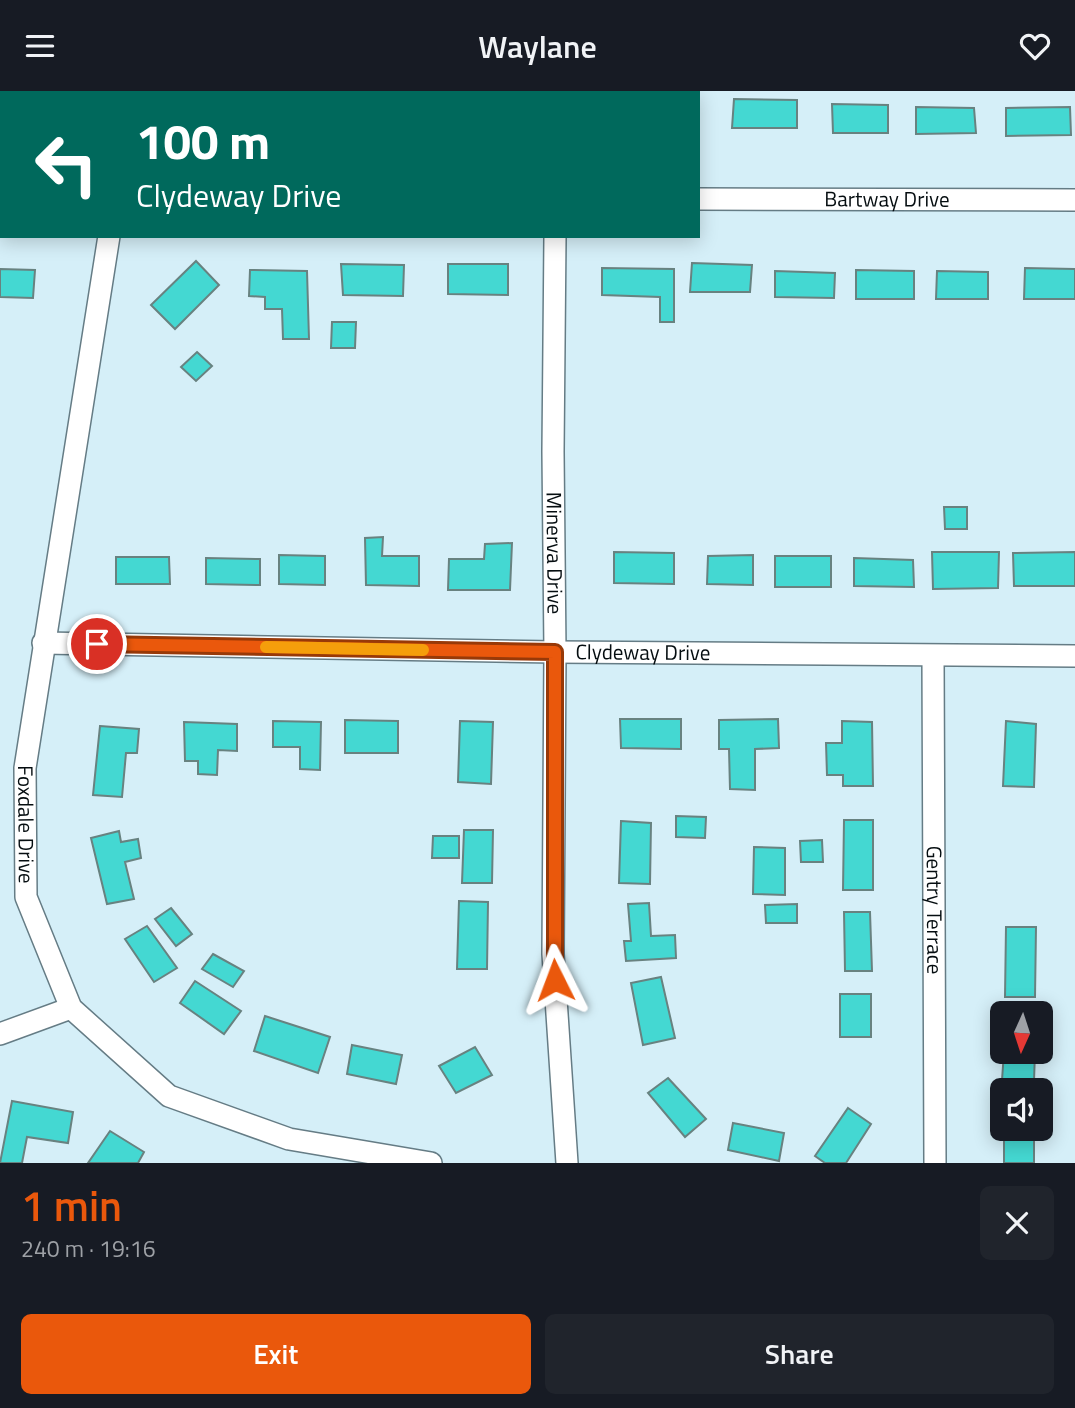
<!DOCTYPE html>
<meta charset="utf-8">
<style>
:root{--surface:#171b24;--page:#20242c;--text:#f1f3f6;--muted:#9ea1a6;--accent:#ea580c}
body{margin:0;font-family:"Titillium Web",sans-serif;background:var(--page);color:var(--text);height:100vh;display:flex;flex-direction:column;font-size:26px;white-space:nowrap}
*{box-sizing:border-box;margin:0}
p{font-size:23px;color:var(--muted)}
.icon{flex:none;width:38px;height:38px;fill:none;stroke:currentColor;stroke-width:2;stroke-linecap:round;stroke-linejoin:round}
.map{position:relative;height:1072px;overflow:hidden}
.sheet{display:flex;flex-direction:column;background:var(--surface);flex:1}
.sheet>*{flex:none}
.banner{position:absolute;left:0px;top:0px;width:700px;height:147px;box-shadow:0 4px 18px #0003;background:#00695c;color:#fff;overflow:hidden}
.needle{width:46px;rotate:183deg}
.buttons{position:absolute;left:990px;top:910px;display:grid;gap:14px}
.buttons a{display:grid;place-items:center;width:63px;height:63px;border-radius:10px;background:var(--surface);box-shadow:0 4px 18px #0003;font-size:35px}
.pin{position:absolute;display:grid;place-items:center;width:60px;height:60px;color:#fff;margin:-30px;border:4px solid #fff;border-radius:50%;box-shadow:0 2px 7px #0007}
.me{position:absolute;width:77px;margin:-38px;rotate:357deg;stroke-linejoin:round;filter:drop-shadow(0 0 5px #0008)}
.turn{display:flex;align-items:center;gap:24px;height:147px;padding:0 21px;font-size:32px}
.turn .icon{width:91px;height:91px;stroke-width:2.5}
.turn b{display:block;font-size:49px;line-height:60px}
.round{display:grid;place-items:center;flex:none;width:74px;height:74px;border-radius:10px;background:var(--page)}
.summary{display:flex;align-items:center;justify-content:space-between;height:119px;padding:0 21px}
h1{font-size:42px;font-weight:600;line-height:52px;color:var(--accent)}
.cta{display:flex;gap:14px;margin-top:auto;padding:14px 21px}
.cta a{flex:1;height:80px;border-radius:10px;background:var(--accent);color:#fff;font-size:28px;font-weight:600;line-height:80px;text-align:center}
.cta a+a{background:var(--page);color:var(--text)}
header{display:flex;justify-content:space-between;align-items:center;height:91px;padding:0 21px;background:var(--surface);font-size:32px;font-weight:600}
.map>svg:first-child{display:block}
</style>
<header><svg class="icon" aria-label="menu" viewBox="0 0 24 24"><path d="M4 6h16M4 12h16M4 18h16"/></svg>Waylane<svg class="icon" aria-label="heart" viewBox="0 0 24 24"><path d="M12 20l-8-8c-3-5 5-10 8-4 3-6 11-1 8 4z"/></svg></header>
<div class="map">
<svg width="1075" height="1072" viewBox="0 0 1075 1072">
<rect width="100%" height="100%" fill="#d5eff8"/>
<!-- building -->
<g fill="#44d8d2" stroke="#688280" stroke-width="2">
<polygon points="734,8 797,9 797,37 732,37"/>
<polygon points="832,13 888,14 888,42 833,42"/>
<polygon points="916,16 974,17 976,42 916,43"/>
<polygon points="1070,16 1071,44 1006,45 1006,17"/>
<polygon points="196,170 219,194 175,238 151,214"/>
<polygon points="692,172 752,174 750,201 690,201"/>
<polygon points="341,173 404,174 403,205 343,204"/>
<polygon points="448,173 508,173 508,204 448,203"/>
<polygon points="602,177 674,178 674,231 660,231 660,206 602,204"/>
<polygon points="1025,177 1075,178 1075,208 1024,208"/>
<polygon points="0,178 35,179 33,207 0,206"/>
<polygon points="250,179 307,180 309,248 283,248 282,218 265,218 265,206 249,205"/>
<polygon points="856,179 914,180 914,208 856,208"/>
<polygon points="775,180 835,182 834,207 775,206"/>
<polygon points="937,180 988,181 988,208 936,208"/>
<polygon points="332,231 356,231 355,257 331,257"/>
<polygon points="197,261 212,275 196,290 181,276"/>
<polygon points="944,416 967,416 967,438 945,438"/>
<polygon points="383,446 382,465 419,465 419,495 366,494 365,447"/>
<polygon points="512,452 510,499 448,499 449,468 484,468 485,453"/>
<polygon points="614,461 674,462 674,493 614,492"/>
<polygon points="932,461 999,461 998,497 933,498"/>
<polygon points="1075,461 1075,495 1014,495 1013,462"/>
<polygon points="279,464 325,465 325,494 279,493"/>
<polygon points="753,464 753,494 707,493 708,465"/>
<rect x="775" y="465" width="56" height="31"/>
<polygon points="116,466 169,466 170,493 116,493"/>
<polygon points="206,467 260,468 260,494 206,493"/>
<polygon points="854,467 913,469 914,496 854,495"/>
<polygon points="620,628 681,628 681,658 621,657"/>
<polygon points="778,628 779,657 755,658 755,699 730,698 729,658 719,658 719,629"/>
<polygon points="345,629 398,630 398,662 345,662"/>
<polygon points="273,630 321,631 320,679 300,678 300,656 273,656"/>
<polygon points="460,630 493,631 491,693 458,691"/>
<polygon points="842,630 872,631 873,695 843,695 843,684 827,684 826,652 842,652"/>
<polygon points="1006,630 1036,633 1034,696 1003,695"/>
<polygon points="184,631 237,633 237,660 218,659 217,684 198,683 198,670 185,670"/>
<polygon points="100,635 139,638 137,662 126,662 122,706 93,704"/>
<polygon points="676,725 706,726 705,747 676,746"/>
<polygon points="844,729 873,729 873,799 843,799"/>
<polygon points="621,730 651,732 650,793 619,792"/>
<polygon points="464,739 493,739 492,792 462,792"/>
<polygon points="119,740 121,751 138,748 141,767 125,771 134,808 107,813 91,747"/>
<polygon points="433,745 459,745 459,767 432,767"/>
<polygon points="822,749 823,771 801,771 800,750"/>
<polygon points="754,756 785,757 785,804 753,803"/>
<polygon points="459,810 488,811 487,878 457,878"/>
<polygon points="649,812 651,845 675,844 676,867 626,870 624,850 631,850 628,813"/>
<polygon points="797,813 797,832 766,832 765,814"/>
<polygon points="171,817 192,843 176,855 155,828"/>
<polygon points="844,821 870,821 872,880 845,880"/>
<polygon points="147,835 177,877 154,891 125,848"/>
<polygon points="1006,836 1036,836 1035,906 1005,906"/>
<polygon points="213,863 244,880 233,896 202,878"/>
<polygon points="661,886 675,947 643,954 631,892"/>
<polygon points="195,890 241,920 224,943 180,912"/>
<rect x="840" y="903" width="31" height="43"/>
<polygon points="265,925 330,946 318,982 254,960"/>
<polygon points="352,954 402,964 396,993 347,983"/>
<polygon points="475,956 492,984 456,1002 439,975"/>
<polygon points="1004,961 1035,961 1034,990 1002,989"/>
<polygon points="668,987 706,1028 685,1046 648,1002"/>
<polygon points="12,1010 73,1021 68,1052 27,1046 22,1072 0,1072"/>
<polygon points="848,1017 871,1033 846,1072 825,1072 815,1065"/>
<polygon points="733,1032 784,1042 779,1070 728,1059"/>
<rect x="1004" y="1038" width="30" height="34"/>
<polygon points="110,1040 144,1061 138,1072 88,1072"/>
</g>
<g fill="none" stroke-linecap="round" stroke-linejoin="round">
<defs>
<g id="minor">
<polyline points="131,2 132,0"/>
<polyline points="557,2 557,0"/>
<polyline points="0,103 2,103"/>
<path id="s1" d="M698,108L1075,109"/>
<path id="s2" d="M109,145L25,677L26,806L71,917L169,1005L289,1048L431,1072"/>
<path id="s3" d="M555,145L553,361L555,561L553,863L567,1072"/>
<path id="s4" d="M43,552L555,561L1075,565"/>
<path id="s5" d="M933,565L935,1072"/>
<polyline points="0,943 71,917"/>
</g>
</defs>
<!-- minor casing -->
<use href="#minor" stroke="#657c85" stroke-width="24"/>
<!-- minor -->
<use href="#minor" stroke="#fff" stroke-width="21"/>
</g>
<g fill="none" stroke-linecap="round" stroke-linejoin="round">
<defs>
<polyline id="route" points="97,553 555,561 555,889"/>
</defs>
<!-- route casing -->
<use href="#route" stroke="#983908" stroke-width="18"/>
<!-- route -->
<use href="#route" stroke="#ea580c" stroke-width="12"/>
<!-- slow -->
<polyline stroke="#f59e0b" stroke-width="12" points="266,556 423,559"/>
</g>
<g text-anchor="middle" stroke-width="6" stroke-linejoin="round" paint-order="stroke">
<!-- street labels -->
<g font-size="21" fill="#050d10" stroke="#eff9fd">
<text dy="7" stroke="none"><textPath href="#s1" startOffset="189">Bartway Drive</textPath></text>
<text dy="7" stroke="none"><textPath href="#s3" startOffset="317">Minerva Drive</textPath></text>
<text dy="7" stroke="none"><textPath href="#s4" startOffset="600">Clydeway Drive</textPath></text>
<text dy="7" stroke="none"><textPath href="#s2" startOffset="595">Foxdale Drive</textPath></text>
<text dy="7" stroke="none"><textPath href="#s5" startOffset="254">Gentry Terrace</textPath></text>
</g>
</g>
</svg>
<div class="buttons">
<a><svg class="needle" viewBox="-14 -14 28 28"><path d="M0-13l5 13h-10z" fill="#e53935"/><path d="M0 13l5-13h-10z" fill="#9ea1a6"/></svg></a>
<a><svg class="icon" aria-label="sound" viewBox="0 0 24 24"><path d="M4 9h4l5-4v14l-5-4H4zM17 9q2 3 0 6"/></svg></a>
</div>
<div class="pin" style="left:97px;top:553px;background:#d93025"><svg class="icon" aria-label="arrive" viewBox="0 0 24 24"><path d="M6 21V4h12l-3 4 3 4H6"/></svg></div>
<svg class="me" style="left:555px;top:889px" viewBox="-20 -20 40 40"><path d="M0-17L14 15 0 8-14 15z" fill="#ea580c" stroke="#fff" stroke-width="4"/></svg>
<div class="banner">
<div class="turn"><svg class="icon" aria-label="left" viewBox="0 0 24 24"><path d="M17 20v-9H6M10 6l-5 5 5 5"/></svg><div><b>100 m</b>Clydeway Drive</div></div>
</div>
</div>
<section class="sheet">
<div class="summary"><div><h1>1 min</h1><p>240 m · 19:16</p></div><a class="round"><svg class="icon" aria-label="close" viewBox="0 0 24 24"><path d="M6 6l12 12M18 6L6 18"/></svg></a></div>
<div class="cta"><a>Exit</a><a>Share</a></div>
</section>
